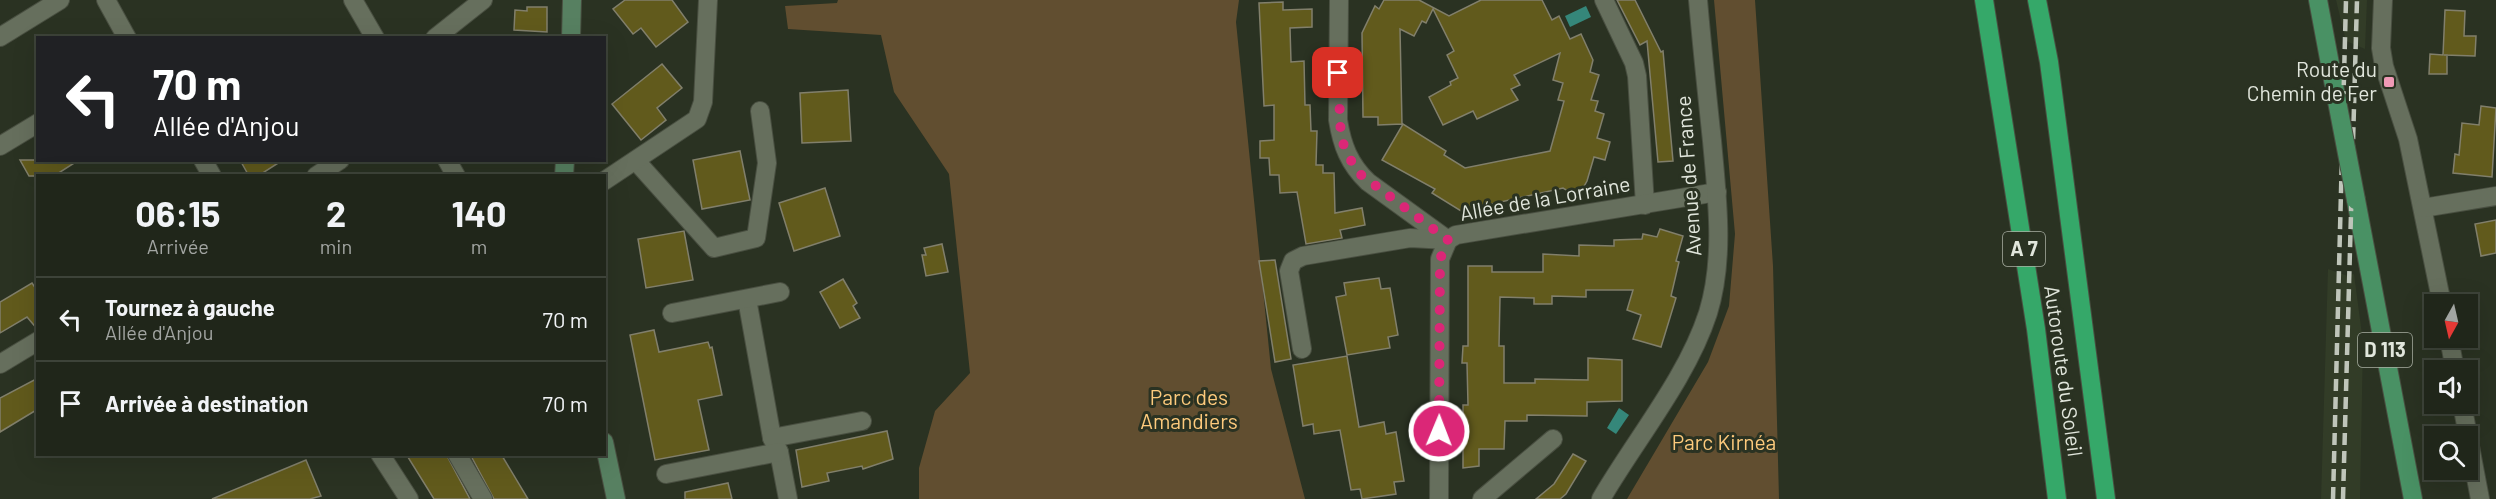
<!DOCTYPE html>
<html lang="fr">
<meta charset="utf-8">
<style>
:root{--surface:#20261a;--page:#2d3227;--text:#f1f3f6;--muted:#a2a5a2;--line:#3d4339}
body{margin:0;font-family:Barlow,sans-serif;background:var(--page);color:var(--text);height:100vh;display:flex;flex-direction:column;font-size:22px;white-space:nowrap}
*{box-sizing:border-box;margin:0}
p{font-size:20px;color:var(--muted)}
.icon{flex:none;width:33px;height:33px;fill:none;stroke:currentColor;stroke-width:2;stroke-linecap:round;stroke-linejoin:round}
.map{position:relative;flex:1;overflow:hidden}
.sheet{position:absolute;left:36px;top:174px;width:570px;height:282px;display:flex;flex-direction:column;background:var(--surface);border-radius:0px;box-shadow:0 6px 24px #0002,0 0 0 2px var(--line)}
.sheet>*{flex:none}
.guide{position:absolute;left:36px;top:36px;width:570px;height:126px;border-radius:0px;box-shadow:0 6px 24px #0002,0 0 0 2px var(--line);background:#202124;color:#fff;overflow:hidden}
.needle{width:39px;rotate:188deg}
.buttons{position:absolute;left:2424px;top:294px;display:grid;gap:12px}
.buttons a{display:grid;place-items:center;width:54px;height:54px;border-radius:0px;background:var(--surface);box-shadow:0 6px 24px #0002,0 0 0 2px var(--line);font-size:30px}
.pin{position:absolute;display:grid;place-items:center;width:51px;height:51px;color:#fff;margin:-26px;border-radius:12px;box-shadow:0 3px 9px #0006}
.me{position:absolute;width:66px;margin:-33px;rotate:1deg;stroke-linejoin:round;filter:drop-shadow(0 0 4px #0008)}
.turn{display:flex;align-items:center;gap:21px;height:126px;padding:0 18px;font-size:27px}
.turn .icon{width:78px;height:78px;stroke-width:2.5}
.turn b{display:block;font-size:42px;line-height:51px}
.eta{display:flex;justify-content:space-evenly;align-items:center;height:102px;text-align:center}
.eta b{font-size:36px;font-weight:700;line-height:42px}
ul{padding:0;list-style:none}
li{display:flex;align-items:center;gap:18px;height:84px;padding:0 18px;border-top:2px solid var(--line)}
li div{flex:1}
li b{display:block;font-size:22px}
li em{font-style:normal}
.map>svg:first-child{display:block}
</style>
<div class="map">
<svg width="2496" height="499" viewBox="0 0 2496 499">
<rect width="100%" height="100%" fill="#2a3222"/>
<!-- built -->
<g fill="#323c27">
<polygon points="2336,0 2367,0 2365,49 2346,41"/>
<polygon points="2328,269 2348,276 2354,274 2363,342 2360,499 2321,499"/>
</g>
<!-- green -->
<g fill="#614e30">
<polygon points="838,0 1239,0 1236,22 1271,369 1305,499 919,499 919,468 935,411 970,373 949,174 894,92 881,35 788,29 785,6 837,3"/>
<polygon points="1714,0 1755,0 1773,266 1779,499 1627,499 1708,362 1729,306 1735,234"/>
</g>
<!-- water -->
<g fill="#35877a">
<polygon points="1586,6 1591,17 1570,27 1565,16"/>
<polygon points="1619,408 1629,415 1616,434 1607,428"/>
</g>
<!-- building -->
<g fill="#615a1c" stroke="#817f6b" stroke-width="1.5">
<polygon points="625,0 672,0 688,22 656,47 641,28 633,34 613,9"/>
<polygon points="1384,0 1419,0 1449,16 1481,0 1542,0 1552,20 1559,16 1570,39 1581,34 1593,60 1590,72 1599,75 1591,100 1598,101 1595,111 1604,114 1597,138 1610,142 1605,160 1594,157 1587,181 1578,197 1563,188 1461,211 1432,193 1435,189 1382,160 1403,124 1446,151 1444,155 1465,168 1550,151 1564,101 1558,100 1563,83 1553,80 1560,53 1514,75 1520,85 1511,89 1518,100 1477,119 1473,111 1443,125 1429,97 1451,85 1450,82 1458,78 1447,55 1454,51 1433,9 1426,23 1422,21 1414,36 1400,29 1402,124 1378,125 1378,117 1363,117 1362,33 1375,6 1379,9"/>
<polygon points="1617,0 1635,0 1661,52 1663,51 1673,161 1658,162 1647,41 1640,45"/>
<polygon points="1283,2 1283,10 1312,9 1312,27 1290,28 1291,62 1304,61 1305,105 1310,105 1311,131 1317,131 1316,165 1323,165 1323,173 1334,173 1335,213 1362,208 1365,225 1340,230 1342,238 1306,244 1297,192 1280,193 1279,175 1270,175 1269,158 1260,158 1260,141 1274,140 1274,105 1264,106 1259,3"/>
<polygon points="527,7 547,7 547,32 514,30 515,10 527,11"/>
<polygon points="2445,10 2465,11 2464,36 2476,36 2475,56 2444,55 2447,55 2447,74 2429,74 2430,54 2443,55"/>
<polygon points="662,64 682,88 657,108 666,120 641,140 612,104"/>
<polygon points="848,90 851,141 802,143 800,93"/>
<polygon points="2481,106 2496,108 2492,177 2453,173 2455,154 2459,155 2462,123 2479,125"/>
<polygon points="740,151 750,200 702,209 693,160"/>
<polygon points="20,160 79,160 54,176 29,176"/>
<polygon points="240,160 283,160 258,176 249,176"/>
<polygon points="825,188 840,236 794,251 779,203"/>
<polygon points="2496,220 2496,253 2481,256 2475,224"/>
<polygon points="1660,229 1683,236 1676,261 1679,262 1671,296 1676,298 1661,347 1633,339 1641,315 1627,310 1633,290 1586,290 1586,297 1552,296 1552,304 1534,304 1534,298 1500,297 1499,346 1504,346 1504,383 1535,383 1535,379 1588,380 1588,358 1622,360 1622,401 1587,402 1587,416 1527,415 1527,421 1505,421 1504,449 1479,449 1479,466 1463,468 1463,405 1468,405 1467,363 1462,363 1463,346 1468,346 1468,266 1492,266 1492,272 1543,272 1543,254 1579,256 1579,245 1614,246 1614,240 1642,239 1643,234 1657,237"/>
<polygon points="684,231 693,280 646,288 638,239"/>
<polygon points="942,244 948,272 926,276 922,255 926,255 924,248"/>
<polygon points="1275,260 1291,359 1275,362 1259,261"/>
<polygon points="1379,278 1381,289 1390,288 1398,335 1388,337 1390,348 1347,355 1336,297 1346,295 1344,283"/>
<polygon points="843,279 857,303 853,306 860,318 840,328 820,292"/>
<polygon points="32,283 38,292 38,330 27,317 0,333 0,302"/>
<polygon points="654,330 659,352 708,342 710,348 712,347 722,395 698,400 709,450 655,460 630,335"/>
<polygon points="1347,356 1359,427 1384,422 1386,434 1396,432 1404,481 1394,482 1396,494 1362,499 1360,489 1351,490 1340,430 1314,434 1313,424 1303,426 1293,365"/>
<polygon points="38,378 38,409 0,432 0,398"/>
<polygon points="887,431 893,459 863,469 862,466 827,473 829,481 802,487 796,450"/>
<polygon points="406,454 446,454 470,499 434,499"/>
<polygon points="470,454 501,454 528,499 494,499"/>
<polygon points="1573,454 1586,461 1566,494 1560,499 1536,499 1554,484"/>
<polygon points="306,460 321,496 310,499 212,499"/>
<polygon points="728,483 732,499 685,499 685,492"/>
</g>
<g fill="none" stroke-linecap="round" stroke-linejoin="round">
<defs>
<g id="minor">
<polyline points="106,0 127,38"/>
<polyline points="353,0 375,38"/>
<path d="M1339,0L1338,120C1342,145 1349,164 1368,182L1448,240L1440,259L1439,499"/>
<polyline points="1604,0 1634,63 1637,76 1645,205"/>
<polyline points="2383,0 2381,48 2384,66 2408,139 2442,304"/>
<polyline points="435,38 483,0"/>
<polyline points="0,146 38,123"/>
<polyline points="203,160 212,176"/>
<polyline points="447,160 456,176"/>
<polyline points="636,161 714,248 756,238 767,163 760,111"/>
<polyline points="316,176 340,160"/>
<polyline points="604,181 697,119 703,102 708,0"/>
<polyline points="2423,208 2496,196"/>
<polyline points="747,299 772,438 779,452 788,499"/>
<polyline points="672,313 780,292"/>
<polyline points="2449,338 2455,370"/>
<polyline points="1302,349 1289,271 1293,261 1303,256 1410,238 1448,240 1456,235 1717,192"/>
<polyline points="0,364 38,341"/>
<polyline points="2462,404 2480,499"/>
<polyline points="772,438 862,421"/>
<polyline points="380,454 409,499"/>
<polyline points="457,454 483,499"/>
<polyline points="666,474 779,452"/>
<polyline points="1482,499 1553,439"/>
<path d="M1601,499C1636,439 1687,378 1708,313C1725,258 1717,197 1712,141C1707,94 1702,47 1698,0"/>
</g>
<polyline id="tertiary" points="0,37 60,0"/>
<g id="secondary">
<polyline points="571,38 572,0"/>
<polyline points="564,176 565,160"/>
<polyline points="604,442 616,499"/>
</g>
<g id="primary">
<polyline points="2318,0 2336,96"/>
<polyline points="2356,200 2413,499"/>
</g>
<g id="motorway">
<polyline points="1984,0 2036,329 2057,499"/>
<polyline points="2037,0 2049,62 2106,499"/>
</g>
</defs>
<!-- minor casing -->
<use href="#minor" stroke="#494f41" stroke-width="20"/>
<!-- tertiary casing -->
<use href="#tertiary" stroke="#494f41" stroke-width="20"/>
<!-- secondary casing -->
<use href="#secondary" stroke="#494f41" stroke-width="20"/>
<!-- primary casing -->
<use href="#primary" stroke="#494f41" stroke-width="20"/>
<!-- motorway casing -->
<use href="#motorway" stroke="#494f41" stroke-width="20"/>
<!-- minor -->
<use href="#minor" stroke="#666f5d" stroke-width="18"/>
<!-- tertiary -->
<use href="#tertiary" stroke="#666f5d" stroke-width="18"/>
<!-- secondary -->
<use href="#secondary" stroke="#578061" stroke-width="18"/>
<!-- primary -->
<use href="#primary" stroke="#499164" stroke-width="18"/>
<!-- motorway -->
<use href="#motorway" stroke="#35a869" stroke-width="18"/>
<!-- rail -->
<g stroke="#bfc5ba" stroke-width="4.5" stroke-dasharray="12 6" stroke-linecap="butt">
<polyline points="2333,499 2346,0"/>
<polyline points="2343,499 2357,0"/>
</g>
<defs>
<polyline id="primary-bridge" points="2336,96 2356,200"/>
</defs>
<!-- primary-bridge casing -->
<use href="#primary-bridge" stroke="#494f41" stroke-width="20" stroke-linecap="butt"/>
<!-- primary-bridge -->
<use href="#primary-bridge" stroke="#499164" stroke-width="18"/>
</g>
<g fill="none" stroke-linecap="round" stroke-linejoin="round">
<!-- route -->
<polyline stroke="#db2777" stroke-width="10" stroke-dasharray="0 18" points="1338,73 1341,139 1356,171 1448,240 1440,259 1439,431"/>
</g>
<!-- markers -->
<rect fill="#f09ab6" stroke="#2a3222" stroke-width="2" x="2383" y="76" width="12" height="12" rx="3"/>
<g text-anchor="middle" stroke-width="6" stroke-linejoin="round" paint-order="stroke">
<!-- shield labels -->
<g fill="#2a3222" stroke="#aab0a4" stroke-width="1.5">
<rect x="2003" y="232" width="42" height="34" rx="4.5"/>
<rect x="2358" y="333" width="54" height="34" rx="4.5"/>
</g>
<g font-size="20" font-weight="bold" fill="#e1e6dc">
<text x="2024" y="256">A 7</text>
<text x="2385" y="357">D 113</text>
</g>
<!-- poi labels -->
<g font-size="21" fill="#e1e6dc" stroke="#2a3222" text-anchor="end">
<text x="2377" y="77">Route du<tspan x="2377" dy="24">Chemin de Fer</tspan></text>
</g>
<!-- street labels -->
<g font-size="21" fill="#e1e6dc" stroke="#2a3222">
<text transform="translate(1689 176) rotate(-94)" y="7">Avenue de France</text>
<text transform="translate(1545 199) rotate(-10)" y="7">Allée de la Lorraine</text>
<text transform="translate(2063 371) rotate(82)" y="7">Autoroute du Soleil</text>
</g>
<!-- park labels -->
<g font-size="21" fill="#fdca7c" stroke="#2a3222">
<text x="1189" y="405">Parc des<tspan x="1189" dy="24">Amandiers</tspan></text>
<text x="1724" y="450">Parc Kirnéa</text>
</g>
</g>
</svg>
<div class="buttons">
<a><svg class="needle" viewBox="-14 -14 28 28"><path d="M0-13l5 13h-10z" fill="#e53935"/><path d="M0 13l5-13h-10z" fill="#a2a5a2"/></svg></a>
<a><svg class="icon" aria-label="sound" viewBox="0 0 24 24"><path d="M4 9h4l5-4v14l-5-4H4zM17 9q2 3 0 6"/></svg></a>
<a><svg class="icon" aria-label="search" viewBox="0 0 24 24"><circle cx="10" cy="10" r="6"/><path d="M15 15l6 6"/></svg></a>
</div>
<div class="pin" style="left:1338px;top:73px;background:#d93025"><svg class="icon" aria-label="arrive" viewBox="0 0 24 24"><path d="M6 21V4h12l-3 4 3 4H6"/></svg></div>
<svg class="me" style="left:1439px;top:431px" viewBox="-20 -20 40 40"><circle r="17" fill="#db2777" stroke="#fff" stroke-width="3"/><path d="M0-11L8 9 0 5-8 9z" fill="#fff"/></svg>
<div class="guide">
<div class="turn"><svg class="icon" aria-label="left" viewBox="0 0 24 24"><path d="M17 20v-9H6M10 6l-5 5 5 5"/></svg><div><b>70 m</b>Allée d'Anjou</div></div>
</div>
<section class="sheet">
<div class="eta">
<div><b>06:15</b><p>Arrivée</p></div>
<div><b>2</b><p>min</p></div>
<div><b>140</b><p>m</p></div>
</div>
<ul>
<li><svg class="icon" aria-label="left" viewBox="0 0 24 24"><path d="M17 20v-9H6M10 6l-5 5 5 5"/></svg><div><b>Tournez à gauche</b><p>Allée d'Anjou</p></div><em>70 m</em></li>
<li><svg class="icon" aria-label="arrive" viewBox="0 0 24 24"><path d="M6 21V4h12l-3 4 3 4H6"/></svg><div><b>Arrivée à destination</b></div><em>70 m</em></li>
</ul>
</section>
</div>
